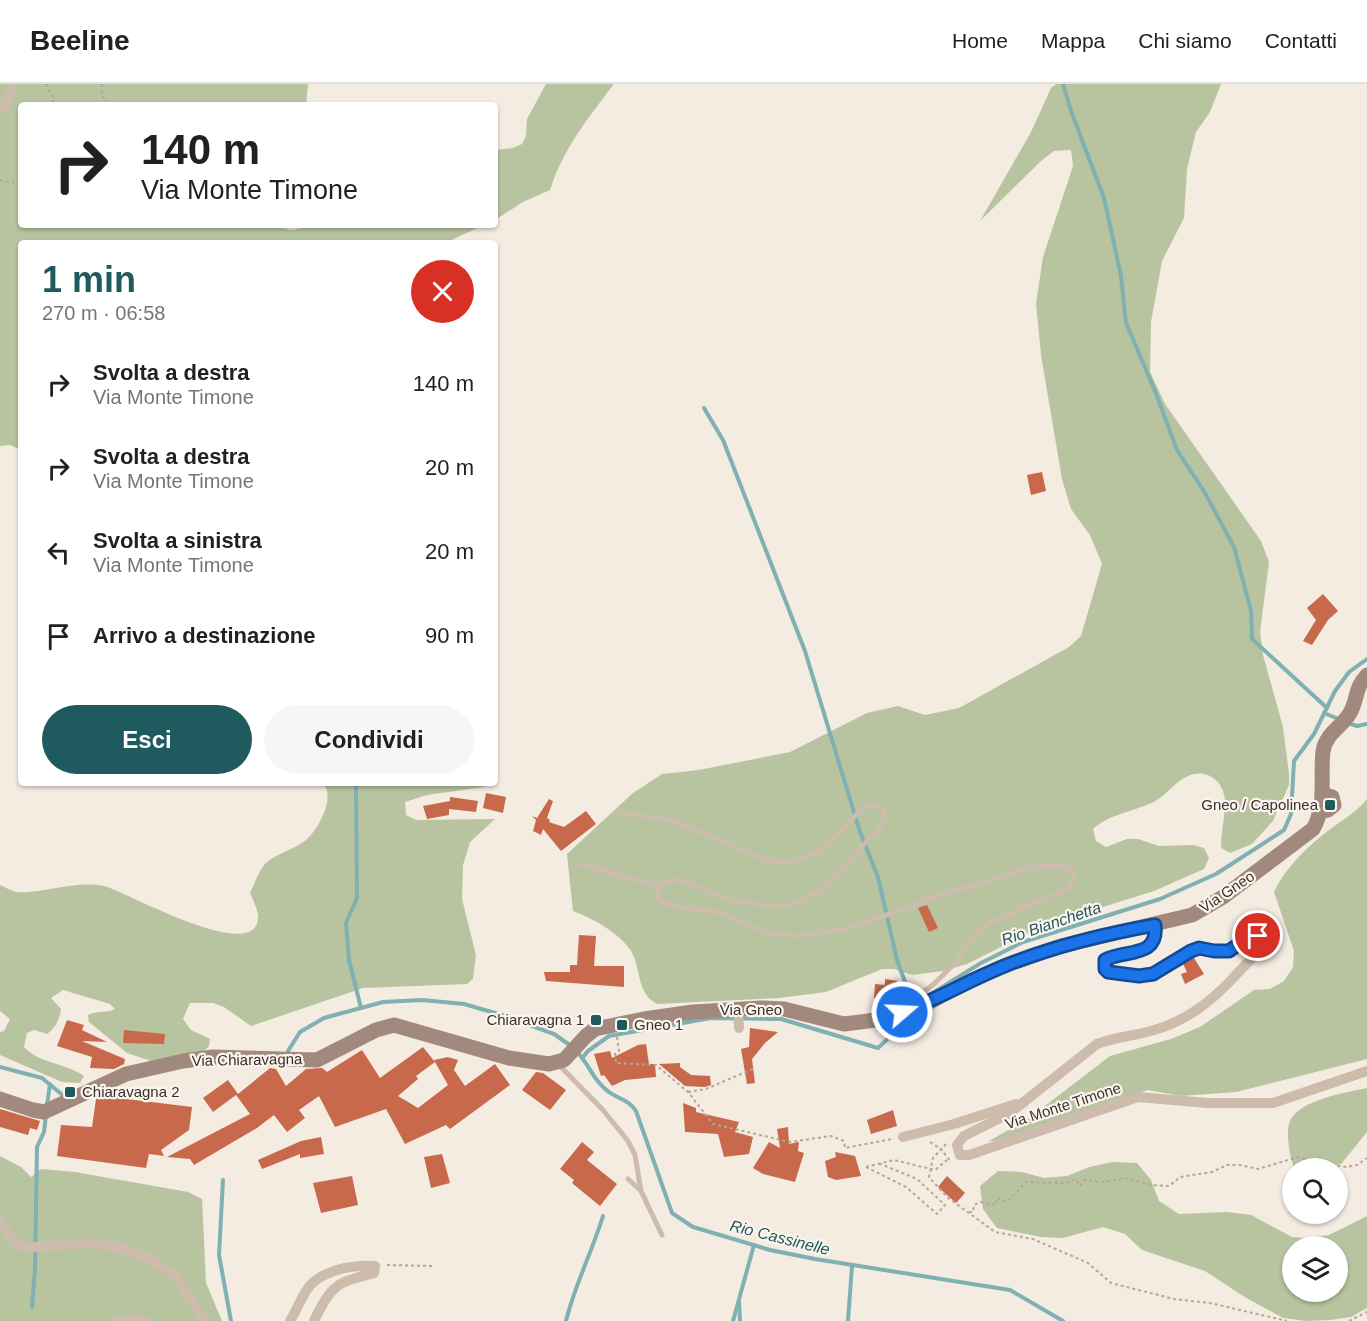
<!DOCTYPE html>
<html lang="it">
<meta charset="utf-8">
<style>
:root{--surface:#fff;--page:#f6f6f6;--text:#202124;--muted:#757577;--line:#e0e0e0;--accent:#1f5a5e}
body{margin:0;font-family:Arial,sans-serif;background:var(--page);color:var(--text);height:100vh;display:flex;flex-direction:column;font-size:22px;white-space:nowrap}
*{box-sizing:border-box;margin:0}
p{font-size:20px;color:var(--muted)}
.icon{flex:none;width:33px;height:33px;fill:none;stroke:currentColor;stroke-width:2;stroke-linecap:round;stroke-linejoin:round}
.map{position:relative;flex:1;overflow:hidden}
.details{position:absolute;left:18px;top:156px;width:480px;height:546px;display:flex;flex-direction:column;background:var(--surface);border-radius:6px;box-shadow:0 2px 4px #0004}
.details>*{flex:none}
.guide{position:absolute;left:18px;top:18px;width:480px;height:126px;border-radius:6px;box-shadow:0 2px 4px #0004;background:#fff;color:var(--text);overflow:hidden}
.buttons{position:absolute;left:1282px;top:1074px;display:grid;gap:12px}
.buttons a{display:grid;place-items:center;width:66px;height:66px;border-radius:50%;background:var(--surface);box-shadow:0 2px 4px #0004;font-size:30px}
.pin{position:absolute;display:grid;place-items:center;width:51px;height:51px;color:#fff;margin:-26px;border:3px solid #fff;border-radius:50%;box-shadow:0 2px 6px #0007}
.me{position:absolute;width:66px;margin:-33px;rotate:71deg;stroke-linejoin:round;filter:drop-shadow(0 0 4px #0008)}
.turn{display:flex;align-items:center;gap:21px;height:126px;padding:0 24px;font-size:27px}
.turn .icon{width:78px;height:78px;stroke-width:2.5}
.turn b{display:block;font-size:42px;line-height:51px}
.round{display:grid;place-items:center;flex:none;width:63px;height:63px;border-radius:32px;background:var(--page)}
.head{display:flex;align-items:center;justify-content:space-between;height:102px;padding:0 24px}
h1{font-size:36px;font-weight:700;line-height:45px;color:var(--accent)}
.button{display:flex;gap:12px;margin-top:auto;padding:12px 24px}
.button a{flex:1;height:69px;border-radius:36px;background:var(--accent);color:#fff;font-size:24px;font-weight:700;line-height:69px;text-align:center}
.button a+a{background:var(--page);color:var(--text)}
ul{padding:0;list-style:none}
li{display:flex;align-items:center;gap:18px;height:84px;padding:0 24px}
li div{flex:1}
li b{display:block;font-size:22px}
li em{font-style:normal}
header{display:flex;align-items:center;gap:36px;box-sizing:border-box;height:84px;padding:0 30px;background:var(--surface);border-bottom:2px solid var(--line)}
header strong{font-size:28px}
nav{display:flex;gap:33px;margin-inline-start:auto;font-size:21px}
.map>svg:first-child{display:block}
</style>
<header>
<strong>Beeline</strong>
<nav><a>Home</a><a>Mappa</a><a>Chi siamo</a><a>Contatti</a></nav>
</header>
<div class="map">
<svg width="1367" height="1237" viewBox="0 0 1367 1237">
<rect width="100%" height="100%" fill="#f4ebe1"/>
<!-- green -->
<g fill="#b8c4a0" fill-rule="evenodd">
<polygon points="0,0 308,0 306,21 21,21 21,141 273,141 290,146 299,145 302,141 484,141 445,159 140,159 118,157 106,159 21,159 21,366 10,361 0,362"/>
<path d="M546,0H614C588,34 563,65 550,106L523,118L495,136V66L513,64L522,60L526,52L527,35Z"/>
<path d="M1056,0H1221L1210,28L1196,48L1187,85L1184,134L1162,177L1151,238L1150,288L1165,320L1261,457L1269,478L1260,548L1263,571L1283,643L1289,690V701L1273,737L1252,760L1230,769L1221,764C1221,749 1225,732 1225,717C1224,696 1205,683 1186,693C1175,698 1167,710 1157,716C1136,728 1110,729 1093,745L1096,757L1106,763L1127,755H1138L1159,762L1193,761L1204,764L1209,774L1204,785L1154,807L1045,841L967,880L943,887L912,891L894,885H882L826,908L779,914L657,920C636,909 642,886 631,867C620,849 592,834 573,827L567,770L633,709L662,690L699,686L790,668L867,629L898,622L925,631L959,624L1069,563L1081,552L1102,480L1090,451L1071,425L1062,395L1041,271L1036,220L1043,173L1073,82L1071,66L1054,67L1041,77L980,137L1031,48L1051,4Z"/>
<path d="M322,699H485V703L427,711L405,718L406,731L416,736L495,735L470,758L463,781L462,815L476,871L473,895L467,900L363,904L251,942L224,923L213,919H190L183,935L191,946L210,955L209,962L204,967L154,978L127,969L89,938L88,931C97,926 106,930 115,925L110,920L63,906L51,914L61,925C60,935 55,944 47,950L34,946L27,949L24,963C40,980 66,979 84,992L80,999L62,998L0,971V948L4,947L10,935L0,927V801C5,803 11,807 17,808C44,810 74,796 104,802C123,806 261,885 258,831C257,824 253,816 250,809C255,799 258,788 265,780C276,769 294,766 306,756C318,746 337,712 322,699Z"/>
<path d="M1367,715V975L1236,1008L1181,1012L1148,1006L997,1057H989L1028,1035L1110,972L1171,955L1200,943L1254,906L1270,905L1284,897L1293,883L1294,867L1274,808C1283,788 1302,768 1319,754C1335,740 1354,731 1367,715Z"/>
<path d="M1367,1004V1048L1341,1080L1322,1084H1294C1290,1072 1285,1048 1290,1037C1299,1016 1347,1008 1367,1004Z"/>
<polygon points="0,1072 21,1083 31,1093 41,1085 75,1088 188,1108 202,1115 206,1199 222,1237 0,1237"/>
<path d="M1113,1078L1137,1079L1151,1096L1159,1117L1179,1130L1227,1128L1251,1131L1292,1153L1304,1154L1329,1151L1367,1132V1224L1351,1233L1330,1236L1307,1237L1283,1234L1243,1212L1205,1187L1142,1166L1125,1150L1103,1143L1063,1154L1041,1153L997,1144L983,1125L980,1102L998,1087L1022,1088L1044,1094L1067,1092L1089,1083ZM1293,1162H1338V1208H1293Z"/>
</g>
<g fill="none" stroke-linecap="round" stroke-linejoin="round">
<!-- stream -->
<g stroke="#7fb0b2" stroke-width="4">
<polyline points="1063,0 1071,27 1104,114 1121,192 1126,239 1155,307 1177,366 1205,409 1234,463 1251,527 1252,555 1327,624"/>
<polyline points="704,324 723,356 805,567 860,748 878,793 897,876 912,917"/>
<polyline points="1324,629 1341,636"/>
<polyline points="1348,639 1357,642 1367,640"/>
<polyline points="356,699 357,814 346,839 349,876 361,924"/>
<polyline points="931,910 981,879 1023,858 1160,815 1216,790 1284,746 1291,730 1294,677 1314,650 1335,607 1349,588 1367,575"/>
<polyline points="288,967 300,948 324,934 383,918 422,916 464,920 502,931 554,950 571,962"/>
<path d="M576,967C589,979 593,997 609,1008C620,1016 628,1015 636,1027L672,1129L693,1143L770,1166L815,1175L1010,1206L1063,1237"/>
<polyline points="583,973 588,967 609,952 711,934 781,935 878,964 914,930"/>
<polyline points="0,983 42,994 65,1013"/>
<polyline points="47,1021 50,1000"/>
<polyline points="223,1096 219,1171 231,1237"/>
<polyline points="739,1217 740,1237"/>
<polyline points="32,1223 35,1185 37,1063 44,1048 46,1031"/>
<path d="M566,1237C575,1200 592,1168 603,1132"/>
<polyline points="733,1237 754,1161"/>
<polyline points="848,1237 852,1182"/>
</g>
</g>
<!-- building -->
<g fill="#c8694b" fill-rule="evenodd">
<polygon points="1042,388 1046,407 1031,411 1027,391"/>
<polygon points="1323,510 1338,527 1328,536 1312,561 1303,557 1316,536 1307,524"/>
<polygon points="486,709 506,713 503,729 483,724"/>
<polygon points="450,713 478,717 476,728 449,725 449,731 427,735 423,722 450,717"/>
<polygon points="549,715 553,717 547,734 550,736 549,738 564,743 586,727 596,740 561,767 543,745 541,751 533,747 536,736 532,732 537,734"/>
<polygon points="927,821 938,844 929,848 918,824"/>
<polygon points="579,851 596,852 594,882 624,882 624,903 546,897 544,888 570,888 570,881 577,881"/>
<polygon points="1194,874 1204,890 1185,900 1181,890 1187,888 1183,880"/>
<polygon points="885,895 897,897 896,914 874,914 875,900 885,901"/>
<polygon points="67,936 84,941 82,946 107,958 82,957 125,975 124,980 114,985 90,984 92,973 57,962"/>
<polygon points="750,944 778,948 765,959 752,975 755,999 747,1000 741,965 749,963"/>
<polygon points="124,946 165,950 164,960 123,959"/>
<polygon points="646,960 649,980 655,980 656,993 625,996 612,1002 604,991 601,992 594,970 610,967 612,974 638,961"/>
<path d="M423,963L435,978L434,976L448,973L458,976L454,986L465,1002L495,980L510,1001L450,1045L446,1041L405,1060L386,1025L335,1043L319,1012L299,1026L305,1034L287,1048L274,1031L257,1044L194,1081L190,1075L167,1073L250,1030L236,1011L213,1028L203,1014L228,996L238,1010L270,984L276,985L286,1002L306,985L322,984L327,988L362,966L380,994ZM435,978L448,1001L418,1024L398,1012L418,995L416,992Z"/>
<polygon points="680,979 680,983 691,991 710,992 711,1001 705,1003 685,1002 659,980"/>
<polygon points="536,988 543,989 566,1006 550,1026 522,1006"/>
<polygon points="102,1012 192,1023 189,1046 161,1066 164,1072 149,1070 146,1084 57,1072 61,1041 92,1043 96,1015"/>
<polygon points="683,1019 696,1024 696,1028 739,1038 735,1048 753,1053 749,1070 724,1073 718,1050 685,1048"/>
<polygon points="0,1025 40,1037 37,1046 30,1044 28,1051 0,1043"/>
<polygon points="893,1026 897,1042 871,1050 867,1036"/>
<polygon points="788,1043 789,1060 799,1058 798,1067 804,1069 795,1098 763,1090 753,1084 769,1058 780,1064 777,1045"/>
<polygon points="321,1053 324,1070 300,1074 300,1070 262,1085 258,1076 301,1057"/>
<polygon points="582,1058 594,1068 587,1076 617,1100 600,1122 572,1099 574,1096 560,1085"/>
<polygon points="835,1068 855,1072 861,1092 836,1096 828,1093 825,1077 836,1073"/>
<polygon points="442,1070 450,1099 431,1104 424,1073"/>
<polygon points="352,1092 358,1121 321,1129 313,1099"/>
<polygon points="947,1092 965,1109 956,1119 938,1103"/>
</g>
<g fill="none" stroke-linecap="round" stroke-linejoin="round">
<!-- path -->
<g stroke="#b9a596" stroke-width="2" stroke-dasharray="3 3" stroke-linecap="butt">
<polyline points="46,0 54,15 52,20 49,21"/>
<polyline points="102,0 102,11 108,21"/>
<polyline points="0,96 21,100"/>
<polyline points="617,953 619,967 615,970 616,979 656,981 688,1008 713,1040 790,1058 831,1052 844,1057 845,1064 892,1055"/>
<polyline points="688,1008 706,1005 755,984"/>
<polyline points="930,1058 941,1065 951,1078"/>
<polyline points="946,1060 933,1074 929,1093 947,1113 995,1148 1033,1155 1088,1179 1111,1199 1174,1215 1210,1219 1287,1237"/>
<polyline points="866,1083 906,1103 937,1130 945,1121 917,1095 878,1079"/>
<polyline points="866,1083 894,1076 935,1086 947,1076"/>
<polyline points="969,1128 973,1128 974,1121 980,1118 996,1121 997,1114 1007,1118 1026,1098 1066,1099 1075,1095 1080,1102 1085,1096 1104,1098 1126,1094 1151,1101 1169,1102 1180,1093 1212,1088 1227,1081 1240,1081 1258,1085 1298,1073 1322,1080 1347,1083 1357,1081 1367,1074"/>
<polyline points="387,1181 432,1182"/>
<polyline points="1349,1237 1367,1228"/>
</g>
<!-- lane -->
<g stroke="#cdbbac" stroke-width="5">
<polyline points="621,729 675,737 766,776 789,779 814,770 840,749 864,722 875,721 882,724 884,732 881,743 817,808 791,821 766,822 732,816 680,796 668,797 658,802 657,814 667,820 684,824 719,828 766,849 797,852 840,846 893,829 930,814 1034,783 1062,782 1072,786 1074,796 1069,804 987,840 973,852 955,879 935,899 908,920"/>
<polyline points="580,780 658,802"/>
<polyline points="558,980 603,1026 628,1057 635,1071 641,1107 662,1151"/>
<polyline points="628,1095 640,1106"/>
</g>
<!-- street -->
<g stroke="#cdbbac" stroke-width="10">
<polyline points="0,26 9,15 11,0"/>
<path d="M1155,841C1158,871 1130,868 1109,873L1105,875V885C1142,908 1167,875 1199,864C1232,870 1224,866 1252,851L1258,852L1261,860C1256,872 1243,883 1235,892C1211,918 1185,938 1151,947C1133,952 1115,953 1097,960L1010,1029L964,1052L957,1061L960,1071H969L1138,1013L1207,1019H1273L1367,987"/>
<polyline points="738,924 739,944"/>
<polyline points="903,1053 954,1040 1016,1020"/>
<polyline points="0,1138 14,1157 25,1164 86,1159 115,1162 152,1175 176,1194 205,1237"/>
<polyline points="117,1237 129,1235 146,1237"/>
<path d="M290,1237C296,1227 300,1217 306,1207C319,1186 351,1181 375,1182L374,1189C336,1199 332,1200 314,1237"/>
</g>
<!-- secondary -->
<g stroke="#a18a7d" stroke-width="15">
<polyline points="1319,728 1328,726 1334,721 1332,713 1322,710"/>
<path d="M0,1015L33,1026L44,1028L126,990L183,977L213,973L317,976L376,946L394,941L509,974L549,980L564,976L586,952L595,945L644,935L693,928L762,924L784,925L844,940L884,935L930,918L963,900L1006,881L1061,862L1192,831L1223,813L1313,745C1327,722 1320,692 1323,667C1326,649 1342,643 1350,629C1358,615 1354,605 1367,591"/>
</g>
</g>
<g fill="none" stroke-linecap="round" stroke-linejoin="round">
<defs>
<path id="route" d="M902,928C939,915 971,895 1007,881C1055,862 1104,850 1155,841C1159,875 1124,865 1105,876V885L1108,888L1139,892L1153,890L1191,867L1199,864L1214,867H1229L1252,851L1258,852"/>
</defs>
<!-- route casing -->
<use href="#route" stroke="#114b97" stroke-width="15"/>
<!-- route -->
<use href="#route" stroke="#1a73e8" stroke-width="10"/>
</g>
<!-- markers -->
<g fill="#1f5a5e" stroke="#fbf5ee" stroke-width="2">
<rect x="1324" y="715" width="12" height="12" rx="3"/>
<rect x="590" y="930" width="12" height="12" rx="3"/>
<rect x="616" y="935" width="12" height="12" rx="3"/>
<rect x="64" y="1002" width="12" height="12" rx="3"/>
</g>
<g text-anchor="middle" stroke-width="4.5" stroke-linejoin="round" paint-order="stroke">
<!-- poi labels -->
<g font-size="15" fill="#3b302b" stroke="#fbf5ee" text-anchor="end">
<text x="1318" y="726">Gneo / Capolinea</text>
<text x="584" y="941">Chiaravagna 1</text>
<text x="634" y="946" text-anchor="start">Gneo 1</text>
<text x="82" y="1013" text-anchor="start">Chiaravagna 2</text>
</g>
<!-- street labels -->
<g font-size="15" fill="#3b302b" stroke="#fbf5ee">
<text transform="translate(1227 808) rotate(-34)" y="5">Via Gneo</text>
<text x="751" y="931">Via Gneo</text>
<text transform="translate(247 976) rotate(-1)" y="5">Via Chiaravagna</text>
<text transform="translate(1063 1022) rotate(-18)" y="5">Via Monte Timone</text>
</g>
<!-- water labels -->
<g font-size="16" font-style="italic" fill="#1f5a5e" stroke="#fbf5ee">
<text transform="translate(1051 839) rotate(-19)" y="6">Rio Bianchetta</text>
<text transform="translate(780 1153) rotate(14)" y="6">Rio Cassinelle</text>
</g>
</g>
</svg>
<div class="buttons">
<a><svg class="icon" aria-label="search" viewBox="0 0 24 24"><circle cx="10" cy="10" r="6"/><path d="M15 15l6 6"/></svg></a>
<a><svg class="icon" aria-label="layers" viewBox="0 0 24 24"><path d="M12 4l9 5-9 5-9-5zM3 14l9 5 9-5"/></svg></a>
</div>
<div class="pin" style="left:1258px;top:852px;background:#d93025"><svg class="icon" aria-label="arrive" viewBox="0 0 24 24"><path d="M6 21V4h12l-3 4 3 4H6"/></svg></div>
<svg class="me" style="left:902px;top:928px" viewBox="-20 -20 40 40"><circle r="17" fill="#1a73e8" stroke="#fff" stroke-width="3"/><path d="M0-11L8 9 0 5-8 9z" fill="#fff"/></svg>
<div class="guide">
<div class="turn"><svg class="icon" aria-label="right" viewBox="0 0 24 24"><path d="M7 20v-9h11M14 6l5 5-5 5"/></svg><div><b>140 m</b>Via Monte Timone</div></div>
</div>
<section class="details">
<div class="head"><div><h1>1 min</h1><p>270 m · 06:58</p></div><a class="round" style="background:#d93025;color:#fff"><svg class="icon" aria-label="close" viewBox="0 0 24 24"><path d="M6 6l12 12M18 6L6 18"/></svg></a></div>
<ul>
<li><svg class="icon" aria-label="right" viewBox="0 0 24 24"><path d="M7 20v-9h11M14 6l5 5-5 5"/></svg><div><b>Svolta a destra</b><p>Via Monte Timone</p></div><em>140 m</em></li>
<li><svg class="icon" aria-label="right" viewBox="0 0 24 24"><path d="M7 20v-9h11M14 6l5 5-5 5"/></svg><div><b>Svolta a destra</b><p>Via Monte Timone</p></div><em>20 m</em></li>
<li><svg class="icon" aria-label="left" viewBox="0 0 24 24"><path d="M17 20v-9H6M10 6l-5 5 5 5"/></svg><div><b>Svolta a sinistra</b><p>Via Monte Timone</p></div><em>20 m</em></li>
<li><svg class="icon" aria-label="arrive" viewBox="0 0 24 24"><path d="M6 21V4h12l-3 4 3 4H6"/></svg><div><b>Arrivo a destinazione</b></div><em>90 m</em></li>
</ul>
<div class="button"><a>Esci</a><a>Condividi</a></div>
</section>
</div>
